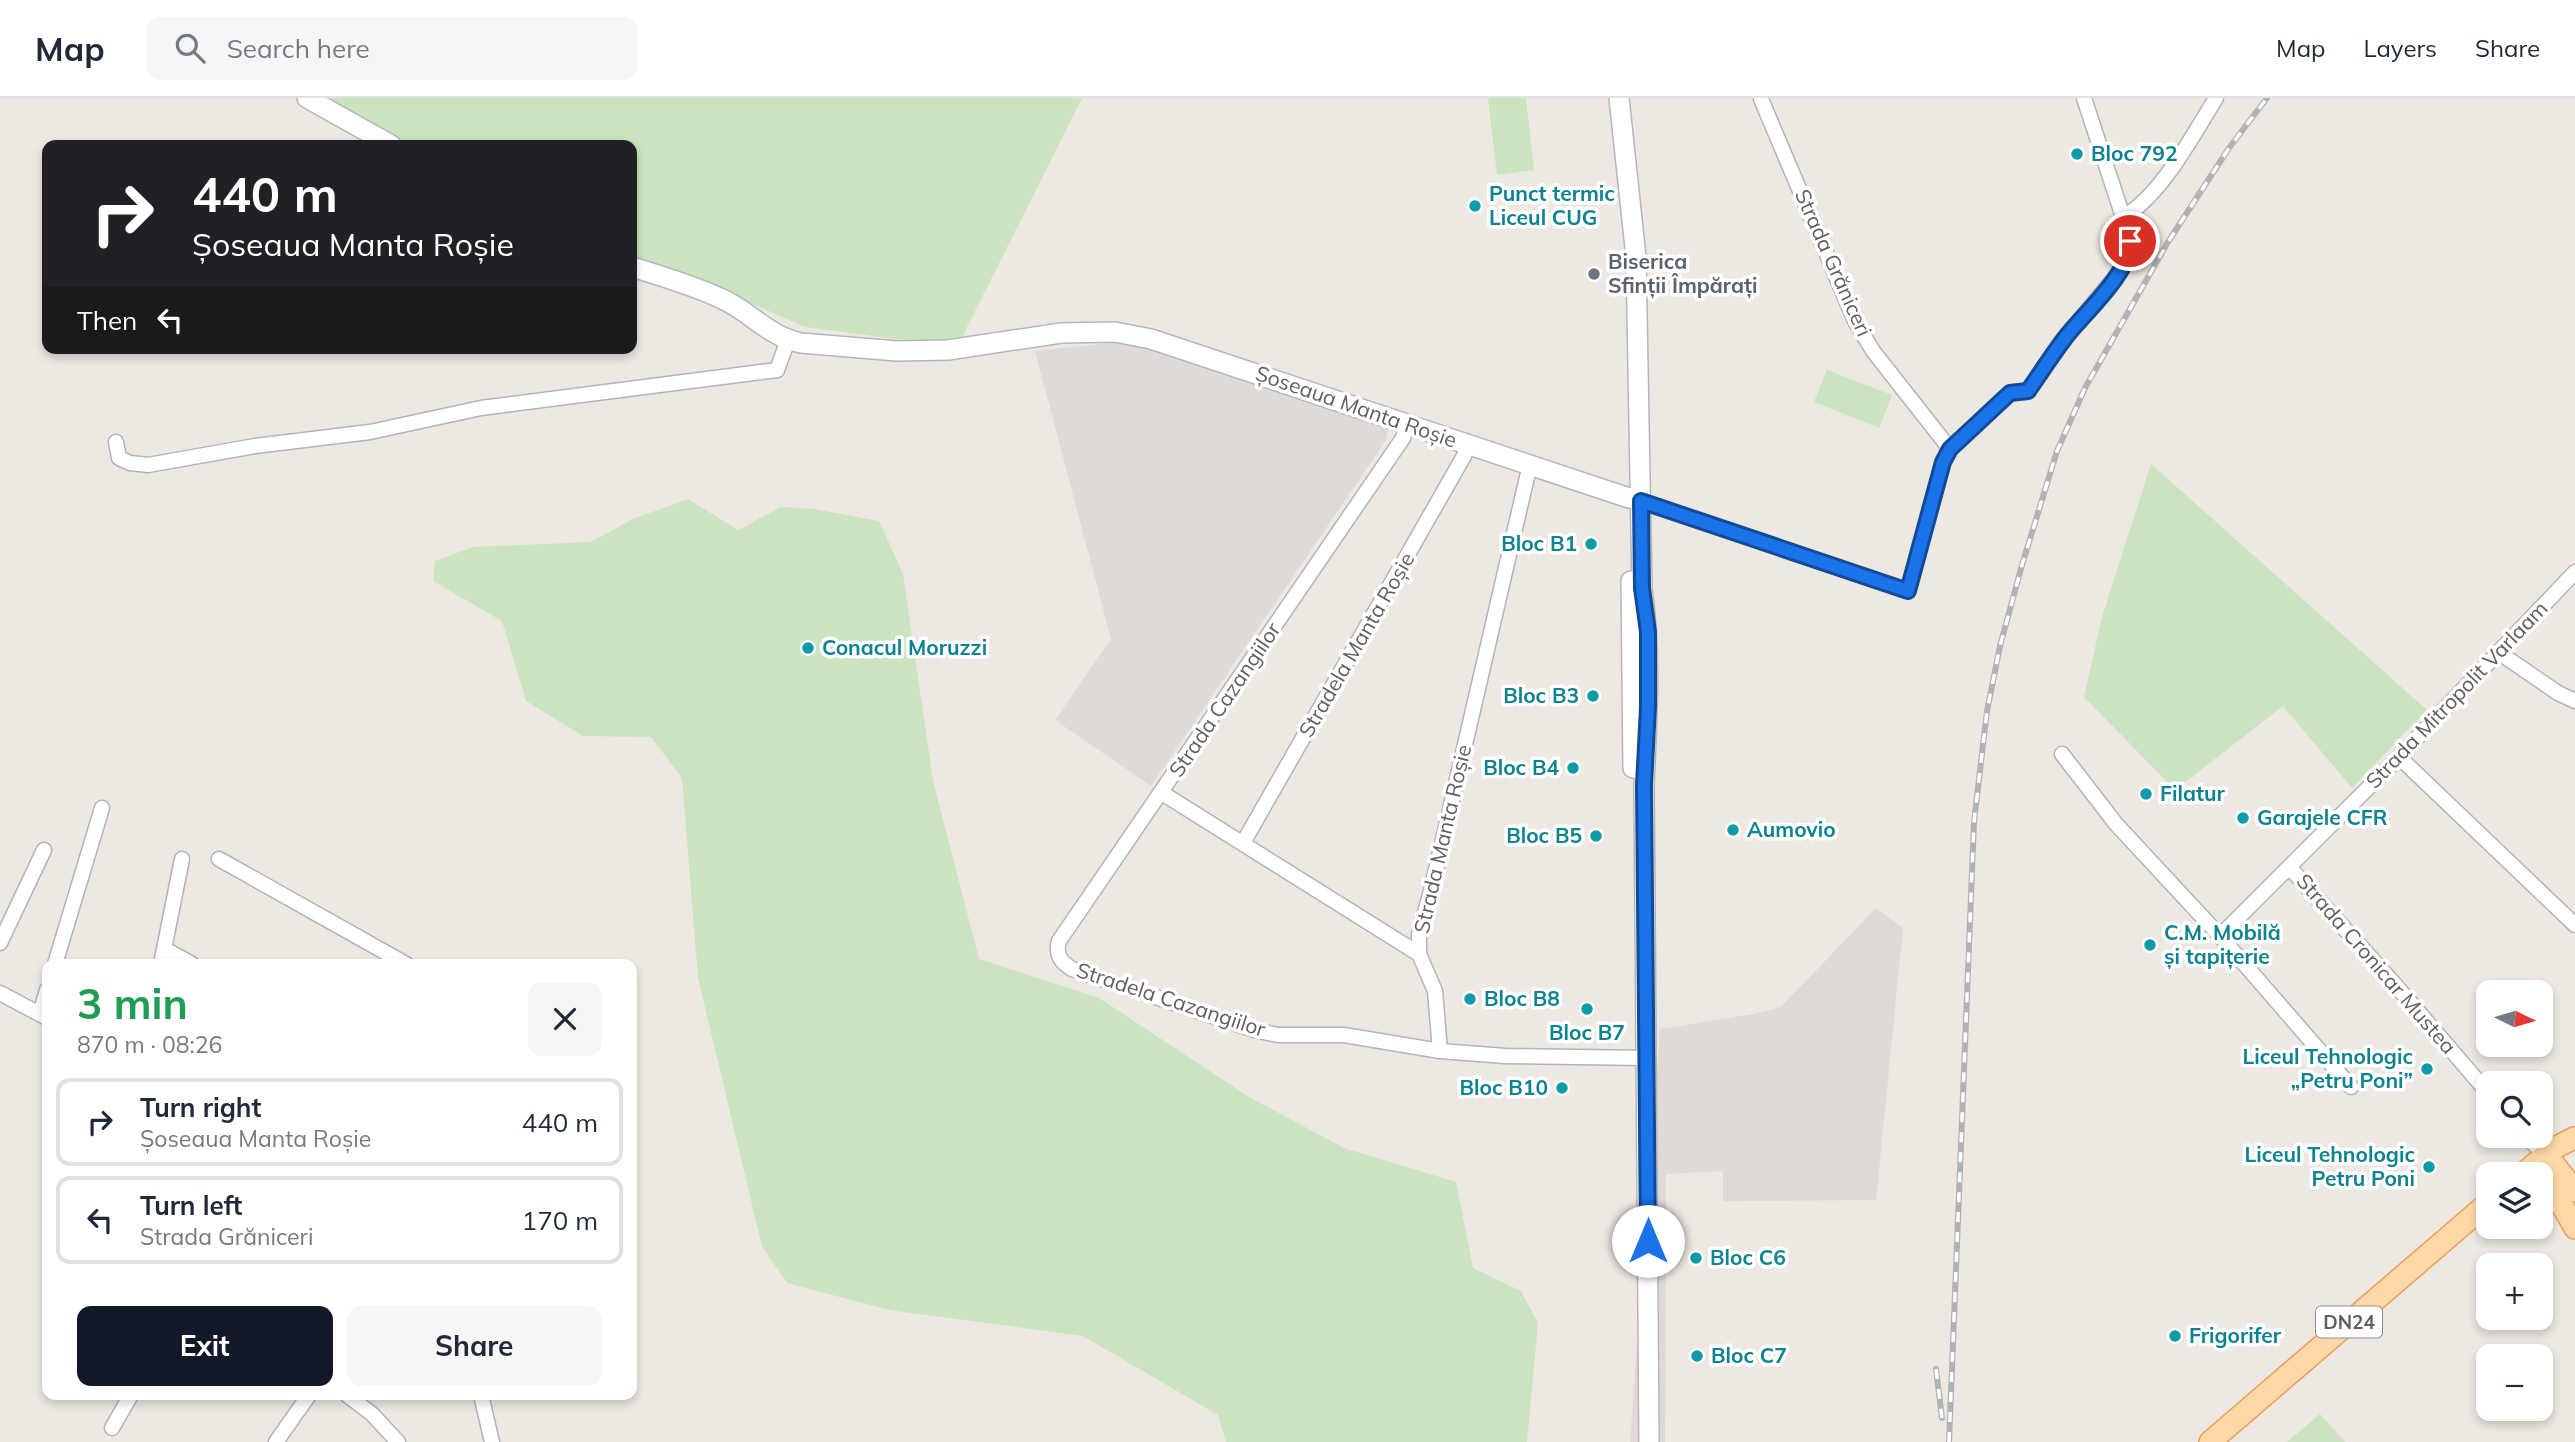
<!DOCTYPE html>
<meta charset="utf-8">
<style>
:root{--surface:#fff;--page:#f6f6f7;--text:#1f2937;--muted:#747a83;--line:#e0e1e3;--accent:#111827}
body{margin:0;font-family:Mulish,sans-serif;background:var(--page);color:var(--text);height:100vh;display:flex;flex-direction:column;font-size:26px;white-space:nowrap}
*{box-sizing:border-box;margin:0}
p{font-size:23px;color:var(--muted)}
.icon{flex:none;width:38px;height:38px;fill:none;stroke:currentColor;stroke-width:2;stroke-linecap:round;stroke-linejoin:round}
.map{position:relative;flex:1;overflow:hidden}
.drawer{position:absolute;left:42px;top:861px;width:595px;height:441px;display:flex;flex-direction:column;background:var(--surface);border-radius:14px;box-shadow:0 4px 10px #0003}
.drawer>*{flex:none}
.banner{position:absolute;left:42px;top:42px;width:595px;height:214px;border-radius:14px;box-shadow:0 4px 10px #0003;background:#202124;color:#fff;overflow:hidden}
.needle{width:46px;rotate:95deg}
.fabs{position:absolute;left:2476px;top:882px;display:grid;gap:14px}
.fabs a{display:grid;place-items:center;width:77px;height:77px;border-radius:14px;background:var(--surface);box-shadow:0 4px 10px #0003;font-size:35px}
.pin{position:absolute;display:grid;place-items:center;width:60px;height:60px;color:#fff;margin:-30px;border:4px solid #fff;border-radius:50%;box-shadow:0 2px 7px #0007}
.me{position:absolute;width:77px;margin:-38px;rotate:0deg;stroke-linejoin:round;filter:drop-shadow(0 0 5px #0008)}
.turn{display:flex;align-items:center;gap:24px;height:147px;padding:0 35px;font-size:32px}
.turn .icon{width:91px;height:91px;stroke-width:2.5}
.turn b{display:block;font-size:49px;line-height:60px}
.then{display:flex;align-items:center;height:66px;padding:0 35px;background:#0003;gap:14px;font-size:26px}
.round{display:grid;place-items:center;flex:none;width:74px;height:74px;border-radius:14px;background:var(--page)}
.headline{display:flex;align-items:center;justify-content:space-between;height:119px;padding:0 35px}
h1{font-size:42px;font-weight:700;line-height:52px;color:#1e9e55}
.action{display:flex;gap:14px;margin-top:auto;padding:14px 35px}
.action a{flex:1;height:80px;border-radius:14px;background:var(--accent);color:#fff;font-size:28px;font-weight:700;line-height:80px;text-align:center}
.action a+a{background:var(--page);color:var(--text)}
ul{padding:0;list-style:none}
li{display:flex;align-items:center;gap:21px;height:88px;margin:0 14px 10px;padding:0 21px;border:4px solid var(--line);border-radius:14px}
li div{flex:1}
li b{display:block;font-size:26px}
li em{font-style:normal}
header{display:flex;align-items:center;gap:42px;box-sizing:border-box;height:98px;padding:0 35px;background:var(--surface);border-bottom:2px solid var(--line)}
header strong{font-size:33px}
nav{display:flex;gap:38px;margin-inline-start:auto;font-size:24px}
.search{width:490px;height:63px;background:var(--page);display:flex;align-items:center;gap:18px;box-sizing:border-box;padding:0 24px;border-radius:14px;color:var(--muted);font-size:26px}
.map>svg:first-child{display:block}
</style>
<header>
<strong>Map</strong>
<div class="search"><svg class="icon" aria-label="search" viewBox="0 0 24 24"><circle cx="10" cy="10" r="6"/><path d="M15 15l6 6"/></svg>Search here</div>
<nav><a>Map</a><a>Layers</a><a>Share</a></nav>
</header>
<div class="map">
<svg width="2575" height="1344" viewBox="0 0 2575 1344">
<rect width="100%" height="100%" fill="#ede8e2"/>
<!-- industrial -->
<g fill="#dfdad7">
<polygon points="1121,244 1151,249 1388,329 1386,342 1151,688 1055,622 1111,541 1035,253"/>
<polygon points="1876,810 1903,830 1876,1102 1723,1103 1723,1073 1666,1076 1665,1344 1630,1344 1660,931 1754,916 1781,909"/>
</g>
<!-- green -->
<g fill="#c9e4bf">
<polygon points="317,0 1082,0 957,249 805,229 697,181 632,162 632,47 394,47"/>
<polygon points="1488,0 1526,0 1534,72 1497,77"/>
<polygon points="1827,272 1892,297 1879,330 1814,304"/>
<polygon points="2151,366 2427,612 2352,690 2283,608 2175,692 2084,599 2102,519"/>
<polygon points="688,401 738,432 781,409 814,411 879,423 903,476 933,683 979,861 1099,900 1249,999 1344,1050 1456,1084 1473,1170 1521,1193 1538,1225 1527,1344 1226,1344 1218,1317 1083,1238 889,1212 787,1185 762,1148 698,880 682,680 651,639 583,638 526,603 502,523 433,483 435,463 473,449 591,444 633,421"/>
<polygon points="2320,1316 2345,1344 2287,1344"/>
</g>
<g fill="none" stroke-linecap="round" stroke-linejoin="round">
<defs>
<g id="street">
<polyline points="1761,1 1855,223 1873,253 1950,351"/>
<path d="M2123,119C2161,98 2193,37 2216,0"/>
<path d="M1407,326L1403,340L1059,843C1055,857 1061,864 1072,871L1254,932L1278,937H1344L1440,953"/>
<polyline points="116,344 119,360 130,365 148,367 255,348 370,334 481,310 777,272 788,242"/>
<polyline points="1531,368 1527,379 1432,789 1419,836 1419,856 1435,893 1440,953 1505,958 1648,960"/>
<polyline points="1633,401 1908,493 1943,364 1950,351 2010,295 2028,293 2064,241 2122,171 2130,154 2131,145 2123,119 2084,0"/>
<polyline points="2498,554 2558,595 2575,603"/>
<polyline points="2062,656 2116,726 2220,838 2351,989"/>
<polyline points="2399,659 2575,827"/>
<polyline points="1162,695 1419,856"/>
<polyline points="1243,745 1464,358 1467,347"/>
<polyline points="219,761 406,866"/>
<polyline points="2290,770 2398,890 2488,995"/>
<polyline points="2220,838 2399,659 2575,474"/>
<polyline points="0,845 44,752"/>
<polyline points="165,851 192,866"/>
<polyline points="55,866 102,710"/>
<polyline points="161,866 182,761"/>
<polyline points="0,895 47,920"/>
<polyline points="40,916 47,892"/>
<polyline points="2524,1038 2546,1056"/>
<polyline points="347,1297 372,1316 398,1344"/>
<polyline points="481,1297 492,1344"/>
<polyline points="112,1330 131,1297"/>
<polyline points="276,1344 309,1297"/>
</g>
<g id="secondary">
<polyline points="307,0 391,47"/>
<path d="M1619,0L1636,159L1642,490C1651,556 1647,621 1644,686L1649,1344"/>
<path d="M632,169C661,178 692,187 720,200C751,213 765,237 801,245L897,253L948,252L1061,235L1115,234L1151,241L1629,400"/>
<polyline points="1631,483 1633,670"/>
</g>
<g id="primary">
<polyline points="2546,1056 2575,1093"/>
<polyline points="2523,1076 2551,1052 2574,1040"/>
<polyline points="2541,1079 2555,1095 2575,1130"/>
<polyline points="2210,1344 2488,1105"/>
</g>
</defs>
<!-- street casing -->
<use href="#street" stroke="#b0b5b7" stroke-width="17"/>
<!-- secondary casing -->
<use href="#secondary" stroke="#b2b7ba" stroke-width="22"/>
<!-- primary casing -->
<use href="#primary" stroke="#ee9e5a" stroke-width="24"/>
<!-- street -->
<use href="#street" stroke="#fff" stroke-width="14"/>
<!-- secondary -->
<use href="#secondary" stroke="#fff" stroke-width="19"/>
<!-- primary -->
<use href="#primary" stroke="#fdd9a7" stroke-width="21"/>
<defs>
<g id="rail">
<polyline points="1936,1271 1942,1320"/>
<polyline points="1949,1344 1974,724 1987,613 2000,548 2022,467 2057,353 2085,290 2168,144 2229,50 2267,0"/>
</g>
</defs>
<!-- rail casing -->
<use href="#rail" stroke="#b1b2b3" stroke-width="6"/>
<!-- rail -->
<use href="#rail" stroke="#fff" stroke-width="3.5" stroke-dasharray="10" stroke-linecap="butt"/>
</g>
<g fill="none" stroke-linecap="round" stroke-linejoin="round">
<defs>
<path id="route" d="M1648,1143L1644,687L1648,609V534L1642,490L1641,403L1908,493L1943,364L1950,351L2010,295L2028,293C2040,276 2052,257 2065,240C2084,215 2131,175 2130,143"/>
</defs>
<!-- route casing -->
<use href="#route" stroke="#114b97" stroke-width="18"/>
<!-- route -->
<use href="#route" stroke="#1a73e8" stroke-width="12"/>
</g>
<!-- markers -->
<g fill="#0f9aa8" stroke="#fff" stroke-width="2.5">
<circle cx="2077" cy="56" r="7"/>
<circle cx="1475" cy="108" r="7"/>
<circle cx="1591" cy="446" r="7"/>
<circle cx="808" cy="550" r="7"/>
<circle cx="1593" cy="598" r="7"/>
<circle cx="1573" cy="670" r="7"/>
<circle cx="2146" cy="696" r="7"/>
<circle cx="2243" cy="720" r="7"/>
<circle cx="1733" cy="732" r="7"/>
<circle cx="1596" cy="738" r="7"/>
<circle cx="2150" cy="847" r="7"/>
<circle cx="1470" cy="901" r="7"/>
<circle cx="1587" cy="911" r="7"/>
<circle cx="2427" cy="971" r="7"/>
<circle cx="1562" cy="990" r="7"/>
<circle cx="2429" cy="1069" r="7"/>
<circle cx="1696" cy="1160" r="7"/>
<circle cx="2175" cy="1238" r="7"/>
<circle cx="1697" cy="1258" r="7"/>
</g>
<circle fill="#6b7280" stroke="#fff" stroke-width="2.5" cx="1594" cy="176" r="7"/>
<g text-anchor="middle" stroke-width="7" stroke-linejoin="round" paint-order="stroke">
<!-- shield labels -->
<rect fill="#fff" stroke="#8c9092" stroke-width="2" x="2316" y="1208.5" width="66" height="31" rx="5"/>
<g font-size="19" font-weight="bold" fill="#5b6063">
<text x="2349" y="1231">DN24</text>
</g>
<!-- culture labels -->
<g font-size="21" font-weight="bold" fill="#0d838f" stroke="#fff" text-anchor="start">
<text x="2091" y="63">Bloc 792</text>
<text x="1489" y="103">Punct termic<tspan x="1489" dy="24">Liceul CUG</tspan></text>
<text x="1577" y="453" text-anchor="end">Bloc B1</text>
<text x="822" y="557">Conacul Moruzzi</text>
<text x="1579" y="605" text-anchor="end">Bloc B3</text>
<text x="1559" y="677" text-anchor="end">Bloc B4</text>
<text x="2160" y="703">Filatur</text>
<text x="2257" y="727">Garajele CFR</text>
<text x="1747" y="739">Aumovio</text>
<text x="1582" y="745" text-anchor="end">Bloc B5</text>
<text x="2164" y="842">C.M. Mobilă<tspan x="2164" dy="24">și tapițerie</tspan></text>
<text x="1484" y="908">Bloc B8</text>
<text x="1587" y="942" text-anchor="middle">Bloc B7</text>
<text x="2413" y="966" text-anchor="end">Liceul Tehnologic<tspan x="2413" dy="24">„Petru Poni”</tspan></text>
<text x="1548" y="997" text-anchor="end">Bloc B10</text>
<text x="2415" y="1064" text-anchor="end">Liceul Tehnologic<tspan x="2415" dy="24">Petru Poni</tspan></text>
<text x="1710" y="1167">Bloc C6</text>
<text x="2189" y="1245">Frigorifer</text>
<text x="1711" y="1265">Bloc C7</text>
</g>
<!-- worship labels -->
<g font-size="21" font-weight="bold" fill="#5b616d" stroke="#fff" text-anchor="start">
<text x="1608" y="171">Biserica<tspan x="1608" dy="24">Sfinții Împărați</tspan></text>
</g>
<!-- street labels -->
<g font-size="21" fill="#5b6063" stroke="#fff">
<text transform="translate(1833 165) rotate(66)" y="7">Strada Grăniceri</text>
<text transform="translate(1356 309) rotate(19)" y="7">Șoseaua Manta Roșie</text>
<text transform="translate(1357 547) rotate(-60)" y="7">Stradela Manta Roșie</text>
<text transform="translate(2457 597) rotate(-46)" y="7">Strada Mitropolit Varlaam</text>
<text transform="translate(1225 602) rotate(-56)" y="7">Strada Cazangiilor</text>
<text transform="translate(1443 741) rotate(-77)" y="7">Strada Manta Roșie</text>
<text transform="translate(2376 866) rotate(49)" y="7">Strada Cronicar Mustea</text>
<text transform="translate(1171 902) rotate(18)" y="7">Stradela Cazangiilor</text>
</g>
</g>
</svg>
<div class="fabs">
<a><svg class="needle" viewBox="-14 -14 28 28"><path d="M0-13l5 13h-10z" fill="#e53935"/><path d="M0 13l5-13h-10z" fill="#747a83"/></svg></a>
<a><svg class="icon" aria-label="search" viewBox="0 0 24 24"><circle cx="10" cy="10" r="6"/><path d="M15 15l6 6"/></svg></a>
<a><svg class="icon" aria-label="layers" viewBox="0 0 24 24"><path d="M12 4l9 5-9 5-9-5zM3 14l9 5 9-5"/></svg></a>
<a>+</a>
<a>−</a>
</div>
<div class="pin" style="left:2130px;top:143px;background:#d93025"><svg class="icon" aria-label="arrive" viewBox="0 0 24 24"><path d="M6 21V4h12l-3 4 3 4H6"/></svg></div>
<svg class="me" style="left:1648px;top:1143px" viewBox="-20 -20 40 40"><circle r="19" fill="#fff"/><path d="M0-13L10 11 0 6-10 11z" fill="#1a73e8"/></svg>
<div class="banner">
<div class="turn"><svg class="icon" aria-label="right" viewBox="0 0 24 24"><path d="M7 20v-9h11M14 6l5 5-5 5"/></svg><div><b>440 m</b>Șoseaua Manta Roșie</div></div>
<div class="then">Then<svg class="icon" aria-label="left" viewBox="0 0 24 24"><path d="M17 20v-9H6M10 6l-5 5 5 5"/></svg></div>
</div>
<section class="drawer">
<div class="headline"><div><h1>3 min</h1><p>870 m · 08:26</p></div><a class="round"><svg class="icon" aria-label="close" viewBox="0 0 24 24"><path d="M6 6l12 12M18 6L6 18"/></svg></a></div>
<ul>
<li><svg class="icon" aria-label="right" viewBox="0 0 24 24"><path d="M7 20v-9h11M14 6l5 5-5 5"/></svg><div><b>Turn right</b><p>Șoseaua Manta Roșie</p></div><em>440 m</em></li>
<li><svg class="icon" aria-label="left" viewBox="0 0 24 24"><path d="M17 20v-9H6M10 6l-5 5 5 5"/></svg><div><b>Turn left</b><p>Strada Grăniceri</p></div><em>170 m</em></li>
</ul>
<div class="action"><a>Exit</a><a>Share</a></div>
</section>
</div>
